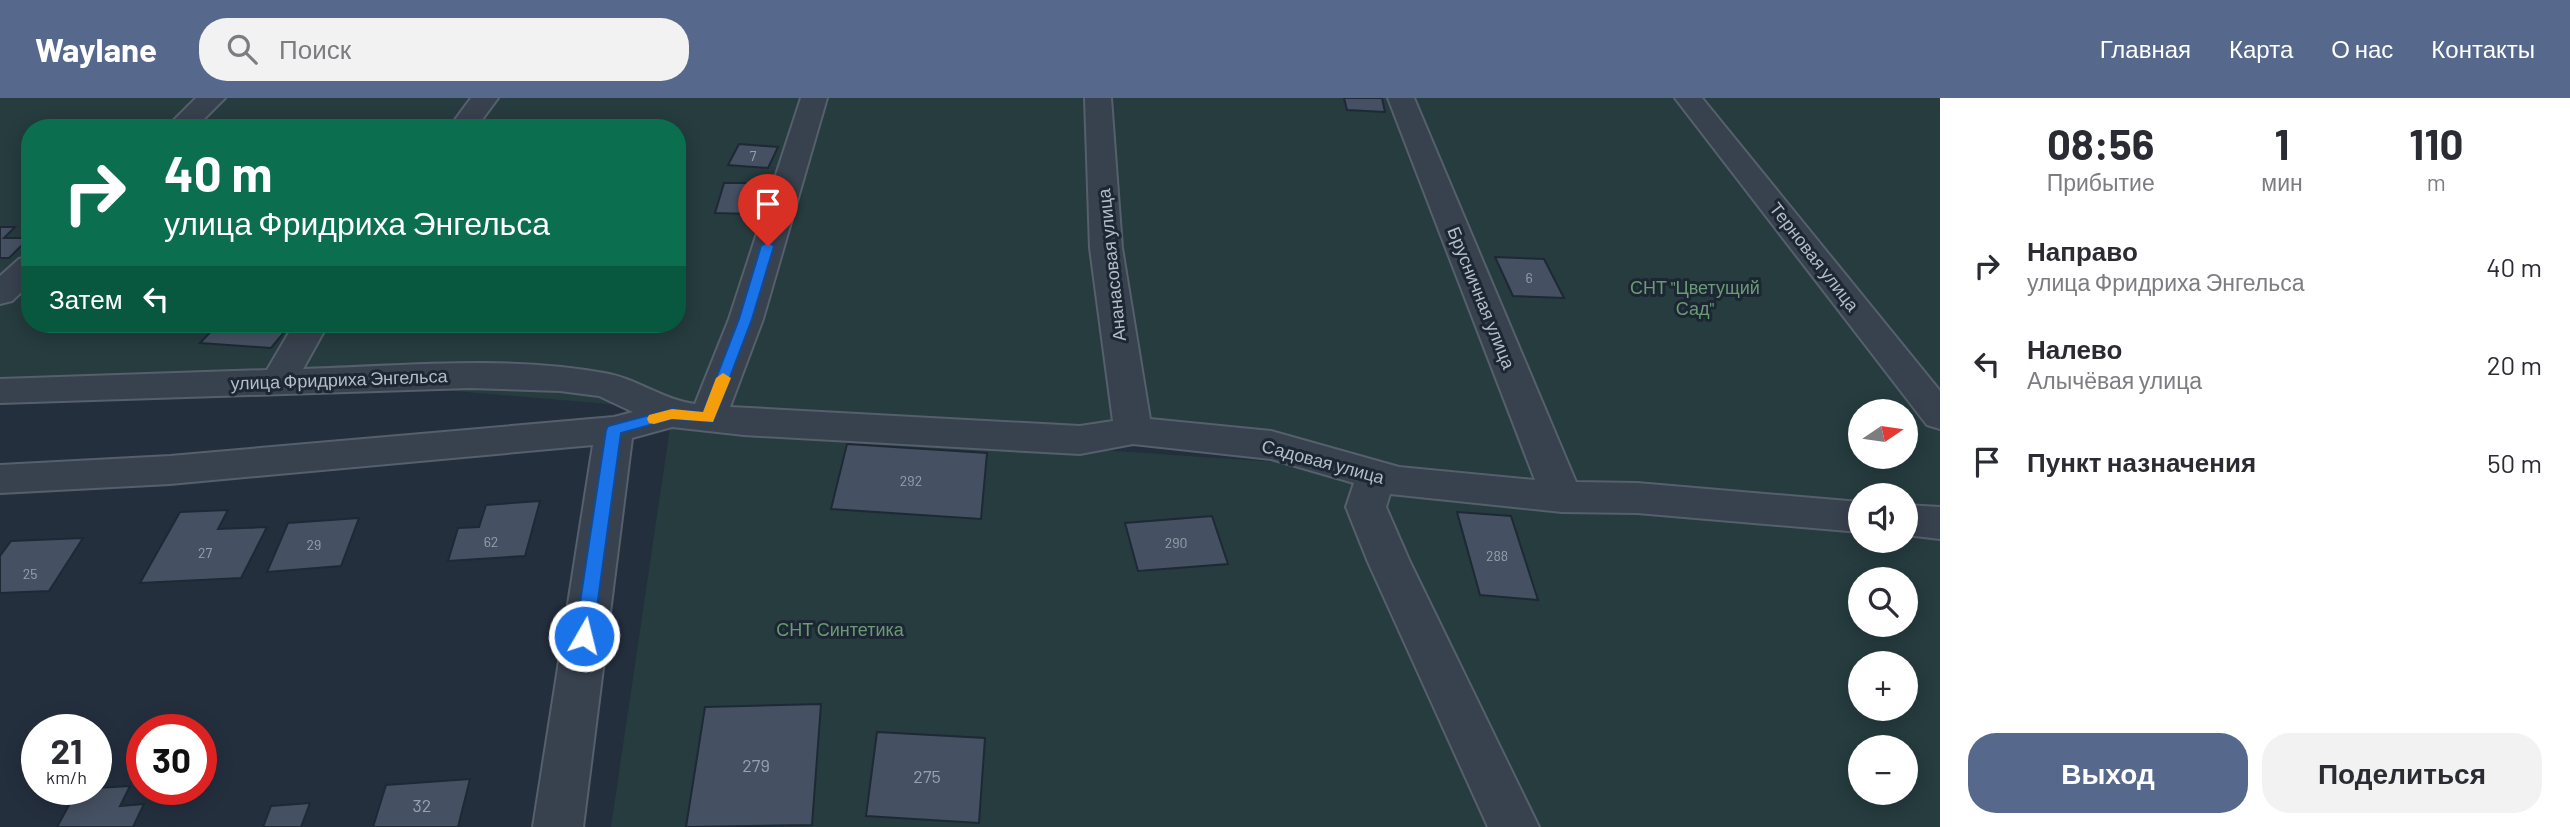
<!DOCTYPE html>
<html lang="ru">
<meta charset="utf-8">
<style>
:root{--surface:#fff;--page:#f2f2f3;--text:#2b2b33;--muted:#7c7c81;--accent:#56698c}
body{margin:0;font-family:Barlow,sans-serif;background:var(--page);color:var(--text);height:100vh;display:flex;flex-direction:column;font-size:26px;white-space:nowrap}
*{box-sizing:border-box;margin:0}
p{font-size:23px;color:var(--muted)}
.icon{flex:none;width:38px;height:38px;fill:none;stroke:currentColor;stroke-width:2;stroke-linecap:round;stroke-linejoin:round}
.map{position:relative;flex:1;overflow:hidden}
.drawer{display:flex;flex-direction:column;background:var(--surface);width:630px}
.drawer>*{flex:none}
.banner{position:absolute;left:21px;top:21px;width:665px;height:214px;border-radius:28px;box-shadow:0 4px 18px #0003;background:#0b6e4f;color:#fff;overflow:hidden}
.needle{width:46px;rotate:77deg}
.tools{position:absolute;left:1848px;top:301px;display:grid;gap:14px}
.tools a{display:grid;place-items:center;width:70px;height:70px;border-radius:50%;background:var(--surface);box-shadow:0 4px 18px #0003;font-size:35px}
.speed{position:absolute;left:21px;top:616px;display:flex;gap:14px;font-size:35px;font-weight:700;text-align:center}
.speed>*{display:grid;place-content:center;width:91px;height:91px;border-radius:50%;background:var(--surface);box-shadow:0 4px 18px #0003;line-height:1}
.speed small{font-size:18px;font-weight:400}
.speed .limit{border:10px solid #d22;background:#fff;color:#111}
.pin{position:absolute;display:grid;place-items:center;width:60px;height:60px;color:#fff;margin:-72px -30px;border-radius:50% 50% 50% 0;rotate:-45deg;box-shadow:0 0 7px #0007}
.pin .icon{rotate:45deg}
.me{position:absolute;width:77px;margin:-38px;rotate:8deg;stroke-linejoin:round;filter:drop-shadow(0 0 5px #0008)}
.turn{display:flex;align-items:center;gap:24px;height:147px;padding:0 28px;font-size:32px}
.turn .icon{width:91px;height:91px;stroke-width:2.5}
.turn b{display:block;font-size:49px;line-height:60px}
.then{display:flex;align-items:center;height:66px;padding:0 28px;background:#0003;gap:14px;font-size:26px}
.eta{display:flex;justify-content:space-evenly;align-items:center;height:119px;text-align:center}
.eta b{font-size:42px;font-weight:700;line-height:49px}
.action{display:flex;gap:14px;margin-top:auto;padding:14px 28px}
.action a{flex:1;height:80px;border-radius:28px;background:var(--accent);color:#fff;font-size:28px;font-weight:700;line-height:80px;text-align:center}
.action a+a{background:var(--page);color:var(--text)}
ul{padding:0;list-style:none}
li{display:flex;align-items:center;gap:21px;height:98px;padding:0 28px}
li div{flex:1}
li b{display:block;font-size:26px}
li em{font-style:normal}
header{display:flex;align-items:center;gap:42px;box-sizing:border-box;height:98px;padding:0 35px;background:var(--accent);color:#fff}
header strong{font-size:33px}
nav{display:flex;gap:38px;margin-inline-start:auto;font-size:24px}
.search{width:490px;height:63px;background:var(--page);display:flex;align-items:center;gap:18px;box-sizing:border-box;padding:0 24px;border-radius:28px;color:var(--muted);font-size:26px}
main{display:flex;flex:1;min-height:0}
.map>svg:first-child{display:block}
</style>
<header>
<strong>Waylane</strong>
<div class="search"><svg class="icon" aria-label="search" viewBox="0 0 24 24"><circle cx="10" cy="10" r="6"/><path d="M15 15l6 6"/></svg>Поиск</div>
<nav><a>Главная</a><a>Карта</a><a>О нас</a><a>Контакты</a></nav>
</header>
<main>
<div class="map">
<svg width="1940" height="729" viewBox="0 0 1940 729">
<rect width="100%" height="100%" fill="#242f3e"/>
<!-- green -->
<path fill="#263c3f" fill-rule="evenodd" d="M0,0H1940V729H611L671,323L1366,370L1046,331L715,315L299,280L0,292ZM30,30H677V226H30ZM1860,313H1906V359H1860ZM1860,397H1906V443H1860ZM1860,481H1906V527H1860ZM1860,565H1906V611H1860ZM1860,649H1906V695H1860Z"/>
<!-- building -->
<g fill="#455162" stroke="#1f2835" stroke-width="2">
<polygon points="1344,0 1382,0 1385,14 1347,12"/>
<polygon points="739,46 778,49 768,70 728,67"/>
<polygon points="724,85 760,85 752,116 715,115"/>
<polygon points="0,129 15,129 4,140 29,140 9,160 0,160"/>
<polygon points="1495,159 1544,161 1564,200 1513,198"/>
<polygon points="218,226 291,226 271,250 200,245"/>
<polygon points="847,346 987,355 981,421 831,411"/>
<polygon points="540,403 525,458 448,463 458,430 479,429 486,407"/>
<polygon points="228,412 218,431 267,429 241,480 140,485 180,414"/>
<polygon points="1457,414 1511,418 1538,502 1480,497"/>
<polygon points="1212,418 1228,466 1138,473 1125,425"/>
<polygon points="359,420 341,468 267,474 288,425"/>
<polygon points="83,440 49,493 0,495 0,458 11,443"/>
<polygon points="821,606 812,727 686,729 705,609"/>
<polygon points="877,634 985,640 979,725 866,718"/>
<polygon points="470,681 458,729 373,729 386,687"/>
<polygon points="130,688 120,708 144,706 133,729 57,729 78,691"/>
<polygon points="310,705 301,729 263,729 271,708"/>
</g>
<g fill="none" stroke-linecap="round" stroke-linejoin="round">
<defs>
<g id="minor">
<polygon points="196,0 225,0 195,30 166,30"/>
<polygon points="471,0 498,0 476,30 449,30"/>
<path d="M801,0H827L763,221L730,309L1080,328L1113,323L1090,150L1085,0H1111L1122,150L1150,321L1271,333L1399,369L1535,382L1388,0H1414L1576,384L1637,385L1860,404V434L1637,415L1562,414L1390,396L1386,409L1410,464L1539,729H1488L1368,464L1346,409L1354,385L1271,361L1133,346L1080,356L744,337L672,329L632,340L583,729H533L593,347L170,386L0,395V367L170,358L614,319L633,314L599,298L560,293L470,290L0,305V281L267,272L294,226H328L303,271C402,268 506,257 604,275C636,280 663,302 695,306L729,221Z"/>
<polygon points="1675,0 1702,0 1940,293 1940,331 1927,327"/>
<polygon points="30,158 30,186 12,203 0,206 0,178 19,161"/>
<polygon points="1906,407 1940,409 1940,441 1906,437"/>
</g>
</defs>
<!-- minor casing -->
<use href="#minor" stroke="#565f6c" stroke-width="4"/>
<!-- minor -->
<use href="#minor" fill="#38414e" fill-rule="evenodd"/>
</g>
<!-- route -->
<polygon fill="#1a73e8" stroke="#114b97" stroke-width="2" points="768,144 774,148 752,221 713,324 672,321 621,335 593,538 591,543 584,545 578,543 575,538 606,332 608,328 672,311 703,314 739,221 761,148"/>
<!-- slow -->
<polygon fill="#f59e0b" points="723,275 731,280 713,324 672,321 654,326 649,325 647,321 649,317 672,311 703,314 716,280"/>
<g text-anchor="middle" stroke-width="6" stroke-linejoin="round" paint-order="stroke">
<!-- number labels -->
<g font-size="14" fill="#98a1af">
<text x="753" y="63">7</text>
<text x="1529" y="185">6</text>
<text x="911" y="388">292</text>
<text x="491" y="449">62</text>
<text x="1176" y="450">290</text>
<text x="314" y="452">29</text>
<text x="205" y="460">27</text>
<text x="1497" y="463">288</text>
<text x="30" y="481">25</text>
</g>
<!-- street labels -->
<g font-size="18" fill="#b4bcc9" stroke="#1d2633">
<text transform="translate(1814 159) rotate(52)" y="6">Терновая улица</text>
<text transform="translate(1112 167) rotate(-96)" y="6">Ананасовая улица</text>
<text transform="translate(1481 200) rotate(68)" y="6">Брусничная улица</text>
<text transform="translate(339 282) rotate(-2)" y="6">улица Фридриха Энгельса</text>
<text transform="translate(1323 364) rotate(15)" y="6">Садовая улица</text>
</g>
<!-- park labels -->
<g font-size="18" fill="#6b9a76" stroke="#1d2633">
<text x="1695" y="196">СНТ "Цветущий<tspan x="1695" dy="21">Сад"</tspan></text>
<text x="840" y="538">СНТ Синтетика</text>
</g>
<!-- near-number labels -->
<g font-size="18" fill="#98a1af">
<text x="756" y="674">279</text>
<text x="927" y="685">275</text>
<text x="422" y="714">32</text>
</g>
</g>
</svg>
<div class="tools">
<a><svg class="needle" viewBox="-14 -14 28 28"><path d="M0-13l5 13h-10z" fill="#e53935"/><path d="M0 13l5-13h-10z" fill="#7c7c81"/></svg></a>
<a><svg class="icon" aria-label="sound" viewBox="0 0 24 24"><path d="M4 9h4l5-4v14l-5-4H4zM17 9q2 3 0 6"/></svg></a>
<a><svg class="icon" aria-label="search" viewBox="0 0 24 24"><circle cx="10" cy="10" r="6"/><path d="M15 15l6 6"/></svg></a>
<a>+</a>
<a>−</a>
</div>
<div class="speed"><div>21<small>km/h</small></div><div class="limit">30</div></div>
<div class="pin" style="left:768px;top:148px;background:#d93025"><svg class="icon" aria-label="arrive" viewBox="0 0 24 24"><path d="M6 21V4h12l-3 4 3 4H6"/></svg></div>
<svg class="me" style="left:584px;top:538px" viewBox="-20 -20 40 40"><circle r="17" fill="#1a73e8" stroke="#fff" stroke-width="3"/><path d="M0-11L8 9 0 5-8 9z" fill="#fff"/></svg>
<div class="banner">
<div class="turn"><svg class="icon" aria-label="right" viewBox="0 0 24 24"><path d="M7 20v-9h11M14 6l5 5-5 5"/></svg><div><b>40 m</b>улица Фридриха Энгельса</div></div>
<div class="then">Затем<svg class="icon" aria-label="left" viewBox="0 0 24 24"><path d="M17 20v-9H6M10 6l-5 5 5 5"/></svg></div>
</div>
</div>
<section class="drawer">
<div class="eta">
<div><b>08:56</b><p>Прибытие</p></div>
<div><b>1</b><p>мин</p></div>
<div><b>110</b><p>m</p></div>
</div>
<ul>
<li><svg class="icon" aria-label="right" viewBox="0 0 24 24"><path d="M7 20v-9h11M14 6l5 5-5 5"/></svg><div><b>Направо</b><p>улица Фридриха Энгельса</p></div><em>40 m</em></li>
<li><svg class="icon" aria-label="left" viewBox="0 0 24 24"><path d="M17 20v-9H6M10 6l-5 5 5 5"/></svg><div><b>Налево</b><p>Алычёвая улица</p></div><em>20 m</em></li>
<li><svg class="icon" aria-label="arrive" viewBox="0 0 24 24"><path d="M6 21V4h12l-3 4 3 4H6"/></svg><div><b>Пункт назначения</b></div><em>50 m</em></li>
</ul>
<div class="action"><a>Выход</a><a>Поделиться</a></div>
</section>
</main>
